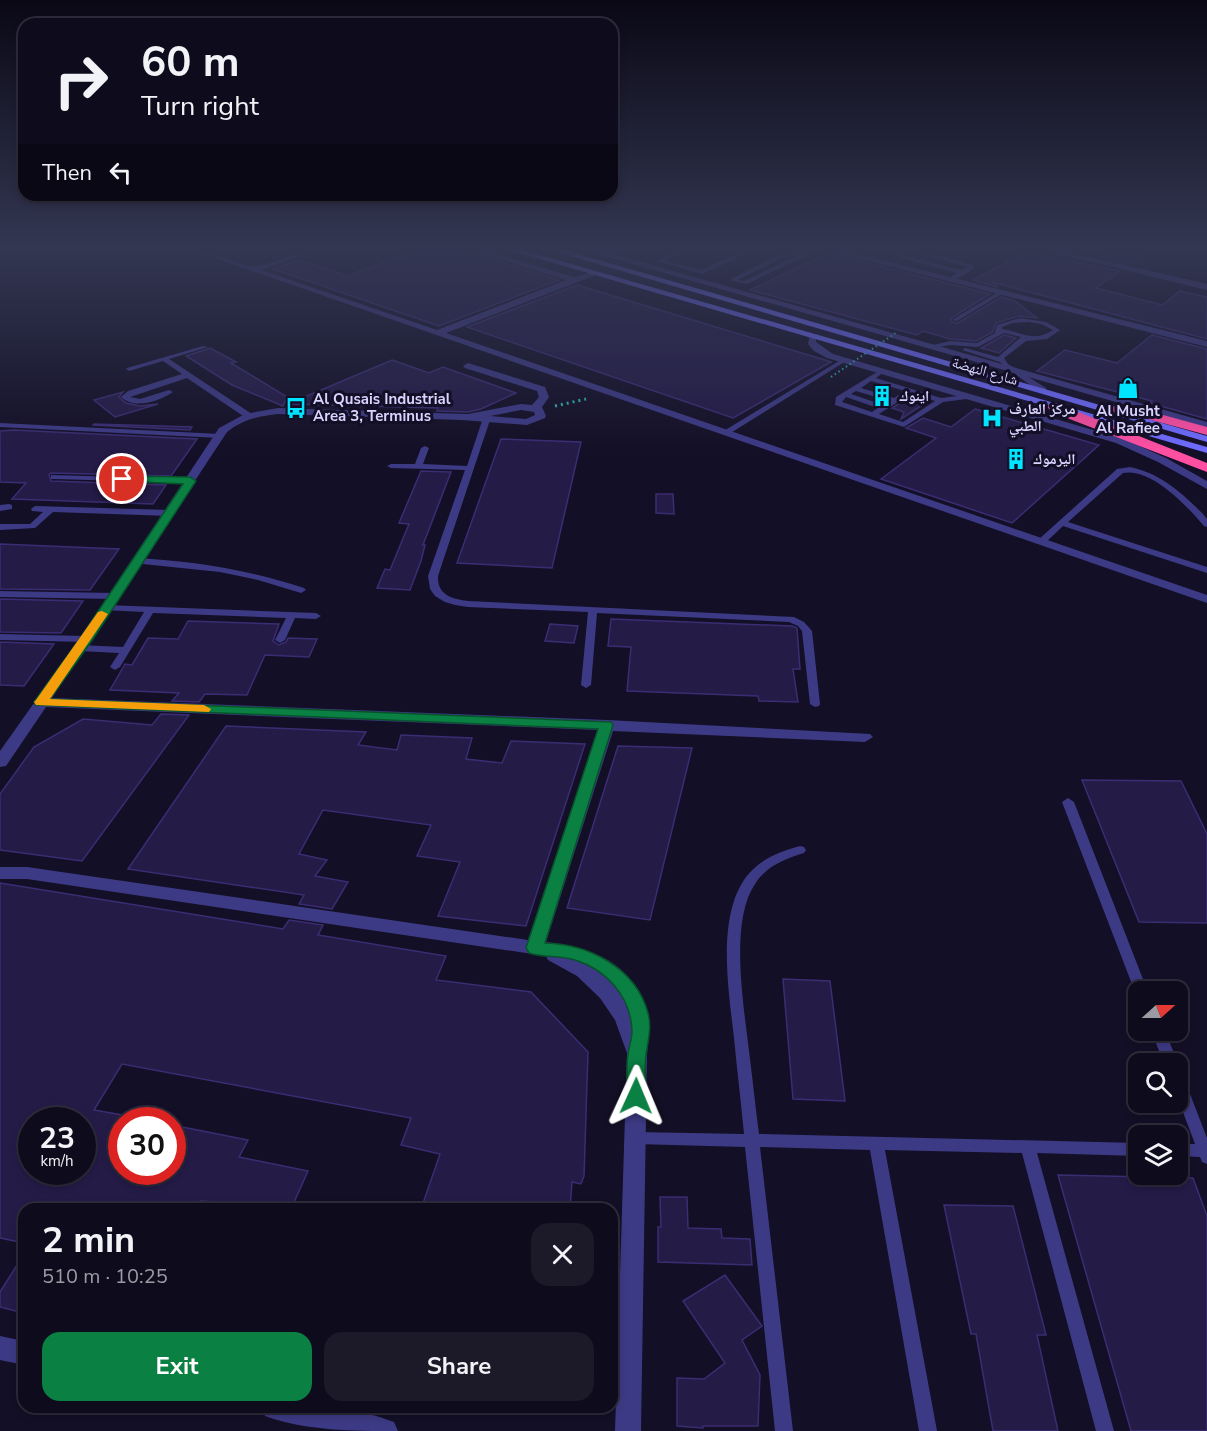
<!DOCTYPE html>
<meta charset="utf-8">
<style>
:root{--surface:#0e0b1c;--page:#1c1929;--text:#f1f3f6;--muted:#9b9ba3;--line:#2e2b3b;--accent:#0b8043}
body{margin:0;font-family:"Nunito Sans","Noto Naskh Arabic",sans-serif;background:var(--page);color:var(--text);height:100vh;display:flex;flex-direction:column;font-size:22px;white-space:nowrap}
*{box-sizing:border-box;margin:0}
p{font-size:20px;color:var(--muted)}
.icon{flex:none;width:33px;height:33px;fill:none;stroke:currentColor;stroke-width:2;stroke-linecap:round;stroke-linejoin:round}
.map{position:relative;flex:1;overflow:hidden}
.details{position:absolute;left:18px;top:1203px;width:600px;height:210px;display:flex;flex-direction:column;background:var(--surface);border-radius:18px;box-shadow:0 3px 9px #0003,0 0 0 2px var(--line)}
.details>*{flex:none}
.top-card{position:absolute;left:18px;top:18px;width:600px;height:183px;border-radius:18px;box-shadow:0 3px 9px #0003,0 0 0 2px var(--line);background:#0e0b1c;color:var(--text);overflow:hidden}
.needle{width:39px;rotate:69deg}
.tools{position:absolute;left:1128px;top:981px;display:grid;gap:12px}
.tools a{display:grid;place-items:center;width:60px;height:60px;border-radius:12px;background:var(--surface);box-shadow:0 3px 9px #0003,0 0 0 2px var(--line);font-size:30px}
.speed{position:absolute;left:18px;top:1107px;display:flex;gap:12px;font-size:30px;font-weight:700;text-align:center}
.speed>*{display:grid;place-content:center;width:78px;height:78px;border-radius:50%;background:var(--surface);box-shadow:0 3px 9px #0003,0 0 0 2px var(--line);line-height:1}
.speed small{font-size:15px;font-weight:400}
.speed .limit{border:9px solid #d22;background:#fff;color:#111}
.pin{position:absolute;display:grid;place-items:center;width:51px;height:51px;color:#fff;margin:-26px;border:3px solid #fff;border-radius:50%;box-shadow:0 2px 6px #0007}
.me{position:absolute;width:66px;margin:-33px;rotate:1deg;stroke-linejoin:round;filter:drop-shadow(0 0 4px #0008)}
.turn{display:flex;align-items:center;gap:21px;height:126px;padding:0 24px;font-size:27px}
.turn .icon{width:78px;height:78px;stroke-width:2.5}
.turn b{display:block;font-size:42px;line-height:51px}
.then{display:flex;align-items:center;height:57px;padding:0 24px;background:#0003;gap:12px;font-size:22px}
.round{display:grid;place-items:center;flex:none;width:63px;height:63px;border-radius:18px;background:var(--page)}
.headline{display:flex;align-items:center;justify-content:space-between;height:102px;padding:0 24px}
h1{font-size:36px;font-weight:700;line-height:45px}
.action{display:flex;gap:12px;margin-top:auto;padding:12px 24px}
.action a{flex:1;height:69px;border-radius:18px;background:var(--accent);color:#fff;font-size:24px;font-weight:700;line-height:69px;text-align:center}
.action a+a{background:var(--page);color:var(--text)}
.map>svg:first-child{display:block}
</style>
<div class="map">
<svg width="1207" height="1431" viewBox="0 0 1207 1431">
<rect width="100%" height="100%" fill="#130f26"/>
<!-- building -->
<g fill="#241b47" stroke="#3b2d73" stroke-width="1.5" fill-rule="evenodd">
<polygon points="418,250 462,250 559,280 439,326 273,269 299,260 347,276"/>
<polygon points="1100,250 1151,250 1131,264 1100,257"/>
<polygon points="1027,252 1120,271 1096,288 1162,305 1180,291 1207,297 1207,339 992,282 998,287 973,280"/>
<polygon points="829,253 990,294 951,318 952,322 958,323 1001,297 1015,301 1037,318 1019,316 996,323 993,332 976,341 950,339 923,331 917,335 750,290"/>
<polygon points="577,285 825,360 831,362 733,418 467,327"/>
<polygon points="1004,335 1016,338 999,353 981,348"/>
<polygon points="1152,335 1207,349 1207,419 1150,403 1152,401 1037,371 1065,350 1117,363"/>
<polygon points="210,348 236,362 231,363 287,397 283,406 232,385 186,356"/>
<polygon points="392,360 429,373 443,367 516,393 481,409 468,412 437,411 438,408 288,404"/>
<polygon points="123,392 119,397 126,403 140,406 158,404 115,417 94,400"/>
<polygon points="910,397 927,402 901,419 904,412 892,408"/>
<polygon points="975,409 1030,425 1099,445 1012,523 881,479 936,438 906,428 923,418 951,427"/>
<polygon points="94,424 192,427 190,430 93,425"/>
<polygon points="14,430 197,439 171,476 51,473 49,475 51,481 166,485 153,504 12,499 26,483 0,482 0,431"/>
<polygon points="501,439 581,442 552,568 457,563"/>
<polygon points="421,471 451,472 423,545 425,545 421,561 410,590 377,588 385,569 390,570 409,524 399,523"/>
<polygon points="656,494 673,494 674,514 656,513"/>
<polygon points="0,544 119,549 90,590 0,589"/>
<polygon points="0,599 83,601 61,633 0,632"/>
<polygon points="611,619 792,626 797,628 800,669 793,669 798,702 759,701 758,696 627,691 631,647 608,646"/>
<polygon points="188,621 279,624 273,641 279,645 286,642 288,638 317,639 309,657 265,655 247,695 205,694 199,702 172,701 179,693 110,690 125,664 132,665 148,638 178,639"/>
<polygon points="550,624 578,626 574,643 545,641"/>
<polygon points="0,642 54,644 24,686 0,685"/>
<polygon points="161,714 189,715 82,861 0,850 0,794 34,747 83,719 152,725"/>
<polygon points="226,726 366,732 358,745 397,750 401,735 472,738 466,759 502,763 511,741 585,744 526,926 438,916 460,862 417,856 431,825 323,810 299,854 327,860 315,876 348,882 332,909 299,904 304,895 128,869"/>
<polygon points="618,746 692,748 650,920 567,908"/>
<polygon points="1082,780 1181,781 1207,834 1207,923 1139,922"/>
<path d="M0,883L283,929L289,920L323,925L318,935L446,956L436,980L531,992L588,1052L584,1176L581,1184L572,1182L570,1209H421L440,1154L401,1145L411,1118L122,1064L94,1110L122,1115V1172H172V1125L248,1140L239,1157L308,1171L291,1209H232L235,1203L200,1201L196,1209H24V1243L0,1238ZM32,1120H82V1172H32Z"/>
<polygon points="783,979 830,981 845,1101 793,1099"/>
<polygon points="1058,1175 1193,1178 1207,1216 1207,1431 1131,1431"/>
<polygon points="660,1197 687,1197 688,1228 721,1229 722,1238 750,1239 752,1265 658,1262 658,1227 661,1227"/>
<polygon points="944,1205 1013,1206 1046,1335 1037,1335 1058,1431 993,1431 976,1334 971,1334"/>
<polygon points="24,1254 24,1313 0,1307 0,1292"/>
<polygon points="725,1275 762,1326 742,1340 760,1375 758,1426 703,1426 703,1428 677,1426 677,1378 704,1379 725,1363 683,1301"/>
</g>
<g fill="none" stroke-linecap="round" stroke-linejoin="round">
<!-- path -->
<polyline stroke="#2fb8b0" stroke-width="3" stroke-dasharray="2 4" stroke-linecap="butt" points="555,406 586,399"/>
<!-- lane -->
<g fill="#3d3a85" fill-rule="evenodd">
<polygon points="620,250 635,250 604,257 601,255"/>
<polygon points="676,250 684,250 665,261 701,270 746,250 755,250 702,274 657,261"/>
<polygon points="901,250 907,250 905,256 961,270 967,267 910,250 921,250 975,266 966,274 951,282 948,280 949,279 957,273 901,258 898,255"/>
<path d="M784,252H806L809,254L747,284L729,280ZM787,255H799L744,281L738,280Z"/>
<polygon points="1000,291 1005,292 957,321 952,320"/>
<path d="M1020,318L1046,322L1060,330L1047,339L1026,341L1004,358L1008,364L1046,388V392H1040L1004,366L1000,362L962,350L965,348L998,357L1021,337L1004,333L978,347L950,345L932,348L929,346L950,341L977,343L995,333L997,325ZM1028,322L1041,324L1053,330C1033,343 1022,332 1002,329V327L1013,323Z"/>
<path d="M203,346L208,347L169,359L252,414V418H246L187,378L130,397L140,399L169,390L173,392C159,401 135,410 121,397L128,391L182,374L163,361L129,371L126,369L127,368Z"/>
<polygon points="844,358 846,359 846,361 729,434 722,432"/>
<path d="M882,369L885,371L876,378L941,398L966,395L970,397L966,399L943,402L904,427L835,405L836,397ZM871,381L905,391L894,398L861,388ZM856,391L889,401L883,405L851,394ZM912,393L935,401L903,422L879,414ZM846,397L878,408L872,412L842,402Z"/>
<path d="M483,418L490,420L438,576C437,595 452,599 468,601L794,617L804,622L812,631L820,704L819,706L815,707L810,704L802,631L798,626L789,622L597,613L591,685L586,688L581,685L588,612L468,607L455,605L445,602L435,596L430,589L428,576L465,470L391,468L387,466L391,464H415L421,448L425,446L429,448L423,464L467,466Z"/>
<polygon points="0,423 220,434 224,436 220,438 0,427"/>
<path d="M1130,467C1160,473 1182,493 1203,514L1207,519V527L1204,526C1187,506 1151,467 1123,473L1068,522L1207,567V573L1063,526L1044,544H1038V540L1117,469Z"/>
<polygon points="51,475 191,479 195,481 191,483 54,479 51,479"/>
<polygon points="9,504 12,505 12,509 0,511 0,505"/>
<polygon points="35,506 170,510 174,513 170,516 53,512 35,528 0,530 0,524 30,524 43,512 32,511 31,509"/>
<path d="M136,558C194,561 249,570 304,588L306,590L301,593L258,580L220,572L133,563L132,561Z"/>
<polygon points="0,591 114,593 119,596 114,599 0,597"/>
<polygon points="106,605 316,613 321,616 316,619 295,618 285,640 280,643 275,640 286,618 153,613 120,667 115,670 110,667 119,653 79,651 74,648 79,645 123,647 144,612 103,610 101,608"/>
<polygon points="0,634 86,636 91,639 86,642 0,640"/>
<polygon points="1068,798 1074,802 1148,992 1138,992 1138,996 1135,992 1062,802"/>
<path d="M800,846L804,847L806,850L804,853C785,859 766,866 755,884C730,921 743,1000 748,1043C752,1073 755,1104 759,1134L1138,1143V1156L1037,1153L1114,1431H1096L1022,1153L885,1150L937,1431H919L870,1150L760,1147L793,1431H775L745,1147L636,1144L631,1143L629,1138L631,1133L636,1132L744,1134C741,1102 737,1070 734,1038C729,992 716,918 746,877C760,859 779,852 800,846Z"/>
<polygon points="1151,1030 1165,1030 1178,1064 1178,1065 1178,1064 1164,1064"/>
<polygon points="1178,1075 1183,1077 1185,1081 1207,1138 1207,1164 1202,1162 1200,1157 1178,1156 1178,1144 1195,1144 1178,1099"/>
</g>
<!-- street -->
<g fill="#3d3a85" fill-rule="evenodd">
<path d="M192,250C212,250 242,268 255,266C277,264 295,250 318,250L261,270L437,330L566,280L470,250H484L574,277L596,271V275L446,333L1207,595V603Z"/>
<polygon points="584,250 599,250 1207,422 1207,428"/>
<polygon points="826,250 842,250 1207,341 1207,347"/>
<polygon points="1042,250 1059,250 1207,284 1207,290"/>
<polygon points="810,335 816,335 816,342 833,354 1124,439 1166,458 1207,481 1207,489 1158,462 1116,443 827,358 814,351 808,344"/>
<path d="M468,363L545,387L549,397L542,407L546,416L545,418L527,425L462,420L278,414C259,416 242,420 227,432L52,698L607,720L870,734L873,737L865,742L613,731L546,942C616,950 655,982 647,1055L641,1431H615L627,1053L615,1020L600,998L577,976L548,960L546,956L27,879H0V867H27L528,940L598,730L46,707L6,766L0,767V751L80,638L219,428L245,414L278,408L468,414L521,404L532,405L539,397L537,391L465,368L463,366ZM521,410L534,412L535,415L526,419L490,416Z"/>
<polygon points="0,1336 24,1341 24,1365 0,1360"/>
<path d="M261,1407C306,1407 352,1405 394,1422L398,1431C353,1431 307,1431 265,1416Z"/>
</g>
<!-- secondary -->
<g fill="#6f6bff" fill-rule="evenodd">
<polygon points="509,250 523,250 1207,447 1207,453"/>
<polygon points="550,250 564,250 1207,436 1207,442"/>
</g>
<!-- highway -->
<g fill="#ff4fa3" fill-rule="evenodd">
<polygon points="1053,402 1207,463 1207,472 1067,418 1049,409 1047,406"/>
<polygon points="1110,406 1134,407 1207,427 1207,435 1133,415 1106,413 1104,410 1106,407"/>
</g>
<!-- path-bridge -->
<polyline stroke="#2fb8b0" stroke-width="2" stroke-dasharray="1.5 3" stroke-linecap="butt" points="831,377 897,332"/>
</g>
<!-- sky -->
<linearGradient id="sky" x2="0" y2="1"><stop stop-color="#0a0815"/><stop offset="0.55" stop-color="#333752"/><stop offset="1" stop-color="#333752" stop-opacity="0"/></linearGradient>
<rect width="1207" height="451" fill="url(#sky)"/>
<!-- route -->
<path fill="#0b8043" stroke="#07532c" stroke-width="1.5" d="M122,476L190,477L196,481L93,639L50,699L611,722L613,725L545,943C589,944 636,968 648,1013C652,1028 648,1040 646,1055C644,1068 646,1083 646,1096L643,1102L636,1104L630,1102L627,1096C627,1082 626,1068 628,1054C629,1046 632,1039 632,1031C631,997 607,970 575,960C559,955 543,958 529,953L526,948L598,729L36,705L34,702L81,637L183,484L118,481V477Z"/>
<!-- slow -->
<polygon fill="#f59e0b" points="102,611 108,614 50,699 204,705 211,709 209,712 36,705 34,702 36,700 98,612"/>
<!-- icons -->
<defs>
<symbol id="shop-bare" viewBox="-9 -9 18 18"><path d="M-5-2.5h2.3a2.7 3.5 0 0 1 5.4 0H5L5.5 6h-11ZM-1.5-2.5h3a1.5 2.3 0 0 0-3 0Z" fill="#00e5ff" stroke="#130f26" stroke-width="2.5" paint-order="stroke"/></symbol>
<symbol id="building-bare" viewBox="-9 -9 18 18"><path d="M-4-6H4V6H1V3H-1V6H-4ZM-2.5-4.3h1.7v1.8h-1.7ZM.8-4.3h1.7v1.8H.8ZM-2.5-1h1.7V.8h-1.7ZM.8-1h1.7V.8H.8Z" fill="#00e5ff" stroke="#130f26" stroke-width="2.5" paint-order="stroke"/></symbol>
<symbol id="bus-bare" viewBox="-9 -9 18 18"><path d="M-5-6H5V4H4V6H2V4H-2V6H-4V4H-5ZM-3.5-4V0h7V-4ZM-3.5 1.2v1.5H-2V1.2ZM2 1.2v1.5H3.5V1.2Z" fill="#00e5ff" stroke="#130f26" stroke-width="2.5" paint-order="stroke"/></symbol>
<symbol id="hospital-bare" viewBox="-9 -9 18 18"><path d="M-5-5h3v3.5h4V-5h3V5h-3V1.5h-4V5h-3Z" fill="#00e5ff" stroke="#130f26" stroke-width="2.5" paint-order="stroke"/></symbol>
</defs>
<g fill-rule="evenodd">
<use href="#shop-bare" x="1113" y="373" width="30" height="30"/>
<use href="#building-bare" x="867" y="381" width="30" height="30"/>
<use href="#bus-bare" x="281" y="393" width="30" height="30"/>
<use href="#hospital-bare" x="977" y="403" width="30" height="30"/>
<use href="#building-bare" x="1001" y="444" width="30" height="30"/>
</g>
<g text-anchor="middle" stroke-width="6" stroke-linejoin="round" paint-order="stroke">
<!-- far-street labels -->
<g font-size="15" fill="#d9d4ff" stroke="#130f26">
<text transform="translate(985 371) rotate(16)" y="5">شارع النهضة</text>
</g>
<!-- far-poi labels -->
<g font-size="15" font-weight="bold" fill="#d9d4ff" stroke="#130f26" text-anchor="start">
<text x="899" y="401">اينوك</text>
<text x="313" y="404">Al Qusais Industrial<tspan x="313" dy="17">Area 3, Terminus</tspan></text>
<text x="1009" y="414">مركز العارف<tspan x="1009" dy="17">الطبي</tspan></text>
<text x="1128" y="416" text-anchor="middle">Al Musht<tspan x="1128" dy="17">Al Rafiee</tspan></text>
<text x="1033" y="464">اليرموك</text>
</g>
</g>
</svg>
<div class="tools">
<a><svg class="needle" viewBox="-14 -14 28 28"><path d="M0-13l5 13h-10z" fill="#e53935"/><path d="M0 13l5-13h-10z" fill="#9b9ba3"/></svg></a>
<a><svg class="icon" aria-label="search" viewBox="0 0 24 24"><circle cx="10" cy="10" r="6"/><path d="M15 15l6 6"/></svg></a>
<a><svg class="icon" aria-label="layers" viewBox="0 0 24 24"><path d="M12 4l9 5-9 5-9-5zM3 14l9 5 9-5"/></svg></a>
</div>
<div class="speed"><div>23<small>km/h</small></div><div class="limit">30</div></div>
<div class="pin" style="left:122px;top:479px;background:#d93025"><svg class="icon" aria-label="arrive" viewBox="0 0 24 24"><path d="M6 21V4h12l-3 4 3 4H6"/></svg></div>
<svg class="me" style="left:636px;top:1096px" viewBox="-20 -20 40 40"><path d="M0-17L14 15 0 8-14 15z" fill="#0b8043" stroke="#fff" stroke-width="4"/></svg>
<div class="top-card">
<div class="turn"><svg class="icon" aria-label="right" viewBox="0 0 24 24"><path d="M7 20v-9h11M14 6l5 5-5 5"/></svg><div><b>60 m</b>Turn right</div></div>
<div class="then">Then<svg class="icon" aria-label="left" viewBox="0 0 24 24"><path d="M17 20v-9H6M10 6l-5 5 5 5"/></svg></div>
</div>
<section class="details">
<div class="headline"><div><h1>2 min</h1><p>510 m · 10:25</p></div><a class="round"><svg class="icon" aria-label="close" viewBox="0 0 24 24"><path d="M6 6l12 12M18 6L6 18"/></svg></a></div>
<div class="action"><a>Exit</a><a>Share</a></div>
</section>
</div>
